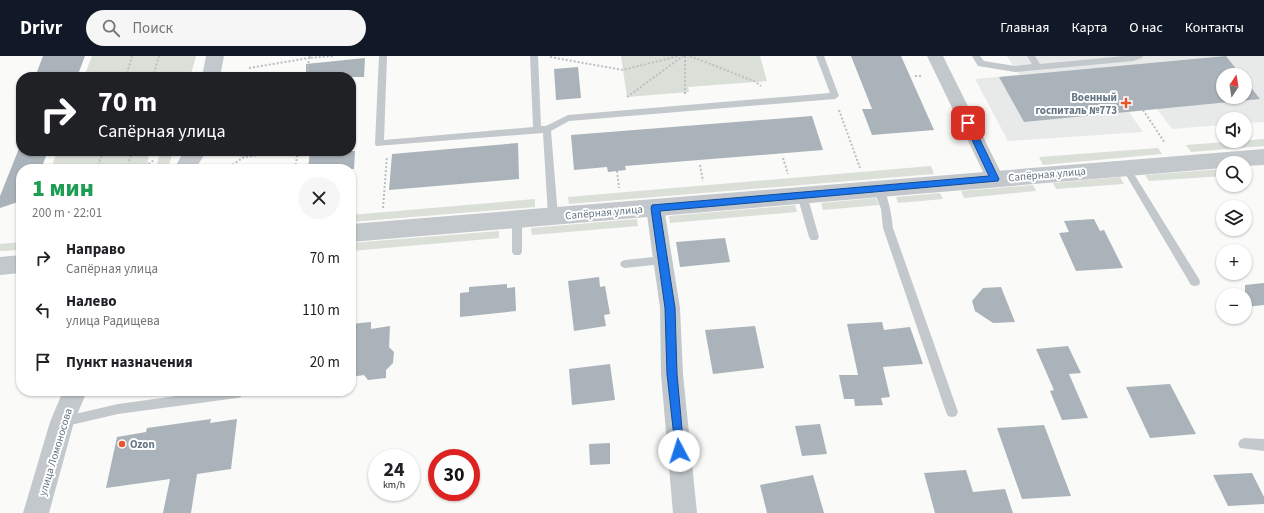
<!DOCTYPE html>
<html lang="ru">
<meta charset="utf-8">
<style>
:root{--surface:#fff;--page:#f6f6f6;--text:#202124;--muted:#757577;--accent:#111827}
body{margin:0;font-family:"Source Sans 3",sans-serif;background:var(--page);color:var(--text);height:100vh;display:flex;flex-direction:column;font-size:15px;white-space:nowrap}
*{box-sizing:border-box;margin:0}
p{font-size:13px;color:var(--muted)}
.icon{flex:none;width:22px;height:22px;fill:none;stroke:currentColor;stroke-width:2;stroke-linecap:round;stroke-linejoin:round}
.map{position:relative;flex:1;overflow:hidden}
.drawer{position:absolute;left:16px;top:108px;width:340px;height:232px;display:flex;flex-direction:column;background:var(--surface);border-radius:16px;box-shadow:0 1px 3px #0004}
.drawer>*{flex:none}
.hud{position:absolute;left:16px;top:16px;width:340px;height:84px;border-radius:16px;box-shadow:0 1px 3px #0004;background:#202124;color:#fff;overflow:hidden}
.needle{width:26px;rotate:12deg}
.tools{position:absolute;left:1216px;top:12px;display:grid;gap:8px}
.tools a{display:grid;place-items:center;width:36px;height:36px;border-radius:50%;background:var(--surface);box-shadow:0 1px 3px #0004;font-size:20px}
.speed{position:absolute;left:368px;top:393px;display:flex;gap:8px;font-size:20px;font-weight:700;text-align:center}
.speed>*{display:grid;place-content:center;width:52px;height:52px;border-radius:50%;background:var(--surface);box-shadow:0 1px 3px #0004;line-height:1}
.speed small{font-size:10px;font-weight:400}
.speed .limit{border:6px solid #d22;background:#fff;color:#111}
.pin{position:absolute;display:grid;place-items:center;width:34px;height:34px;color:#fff;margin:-17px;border-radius:8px;box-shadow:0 2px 6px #0006}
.me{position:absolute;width:44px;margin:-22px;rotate:355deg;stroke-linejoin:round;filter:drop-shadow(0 0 3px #0008)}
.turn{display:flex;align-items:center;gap:14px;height:84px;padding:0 16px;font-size:18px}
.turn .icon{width:52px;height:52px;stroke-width:2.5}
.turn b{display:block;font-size:28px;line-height:34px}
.round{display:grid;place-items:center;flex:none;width:42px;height:42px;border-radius:21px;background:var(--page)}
.head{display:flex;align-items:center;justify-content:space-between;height:68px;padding:0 16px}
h1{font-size:24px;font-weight:800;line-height:30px;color:#1e9e55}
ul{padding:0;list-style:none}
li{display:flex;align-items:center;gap:12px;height:52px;padding:0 16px}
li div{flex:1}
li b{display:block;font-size:15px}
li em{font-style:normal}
header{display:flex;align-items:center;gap:24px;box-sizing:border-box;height:56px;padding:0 20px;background:var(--accent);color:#fff}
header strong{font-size:19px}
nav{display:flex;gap:22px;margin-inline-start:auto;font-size:14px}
.search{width:280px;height:36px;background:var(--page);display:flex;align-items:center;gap:10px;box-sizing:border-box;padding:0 14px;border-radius:22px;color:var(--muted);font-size:15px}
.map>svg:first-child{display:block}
</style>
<header>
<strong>Drivr</strong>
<div class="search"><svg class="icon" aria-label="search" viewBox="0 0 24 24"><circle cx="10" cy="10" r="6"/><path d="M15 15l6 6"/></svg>Поиск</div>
<nav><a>Главная</a><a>Карта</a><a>О нас</a><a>Контакты</a></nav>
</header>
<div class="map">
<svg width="1264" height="457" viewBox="0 0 1264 457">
<rect width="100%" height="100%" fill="#fafaf8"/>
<!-- built -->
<path fill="#e8e9e9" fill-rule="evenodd" d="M1007,0H1264V66L1245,67V63H1223V69L1172,73L1157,53L1129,56L1143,76L1008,85L975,23L1019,19ZM1223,19H1245V41H1223Z"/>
<!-- green -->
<g fill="#dadfd7">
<polygon points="92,0 196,0 190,21 84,21"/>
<polygon points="621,0 760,0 767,25 688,31 689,36 627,41"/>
<polygon points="1264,83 1264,90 1191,96 1186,89"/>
<polygon points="1158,92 1162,98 1043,109 1039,101"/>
<polygon points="57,95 150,95 146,113 51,113"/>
<polygon points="160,95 173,95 168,113 156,113"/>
<polygon points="931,110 934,118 569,148 568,141"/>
<polygon points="1223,113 1223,120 1149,125 1145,119"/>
<polygon points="1120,121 1124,128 1056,133 1053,127"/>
<polygon points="1033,129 1036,135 964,142 961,135"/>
<polygon points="940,137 943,143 898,147 896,141"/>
<polygon points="876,142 879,149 823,154 821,147"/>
<polygon points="535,143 535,151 351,166 351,159"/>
<polygon points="795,149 797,156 670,167 669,160"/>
<polygon points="637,163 638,170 532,179 531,172"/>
<polygon points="499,175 499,182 351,195 351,187"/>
<polygon points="21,186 21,194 0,195 0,188"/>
</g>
<!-- building -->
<g fill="#aab3b9">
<polygon points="43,0 85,0 77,21 35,21"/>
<polygon points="851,0 901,0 934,74 872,79 862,53 872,53"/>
<polygon points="1226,0 1241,19 1223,19 1223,41 1245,41 1245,24 1260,43 1024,66 999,21"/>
<polygon points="365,2 364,21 306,21 306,8"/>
<polygon points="578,11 581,42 556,44 554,13"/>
<polygon points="812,60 823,94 625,110 626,114 608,116 607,111 574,114 571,79"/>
<polygon points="518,87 519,123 389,134 392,98"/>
<polygon points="20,90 21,95 48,95 41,113 21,113 21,145 0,152 0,140"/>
<polygon points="310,95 355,95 354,113 308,113"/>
<polygon points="1094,163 1100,175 1104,174 1123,212 1076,215 1059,177 1069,176 1064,165"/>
<polygon points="725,182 730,206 680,211 676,186"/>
<polygon points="599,221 600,231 605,230 610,258 604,259 606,270 574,275 568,225"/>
<polygon points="1264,227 1264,249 1245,251 1245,229"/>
<polygon points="507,228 507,232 515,231 516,255 460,261 460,237 469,236 469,231"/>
<polygon points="1001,231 1015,266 993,267 975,255 972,245 983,232"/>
<polygon points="371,266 371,273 390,270 389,291 394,296 393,307 386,314 386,322 368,324 364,319 351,321 351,268"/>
<polygon points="882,266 884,274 910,271 923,308 883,311 890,341 881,342 883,349 855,350 854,343 844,343 839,319 858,319 847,268"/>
<polygon points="755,270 764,312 713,318 705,274"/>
<polygon points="1068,290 1081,317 1069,318 1088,362 1062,364 1050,335 1054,334 1036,293"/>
<polygon points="610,308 615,344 572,349 569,313"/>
<polygon points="1170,328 1196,378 1150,382 1126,331"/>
<polygon points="211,363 210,367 237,363 231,413 197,418 191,457 163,457 170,423 106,432 117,381 146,376 147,372"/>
<polygon points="820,368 827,398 802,400 795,370"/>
<polygon points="1044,369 1071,440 1022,443 997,372"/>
<polygon points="610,387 610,408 590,409 589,388"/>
<polygon points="966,414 973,436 1005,433 1013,457 935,457 924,417"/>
<polygon points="1252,417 1264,441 1264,448 1228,450 1213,419"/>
<polygon points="813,419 824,457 767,457 760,429"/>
</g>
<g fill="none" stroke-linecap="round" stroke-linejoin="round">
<!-- path -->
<g stroke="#bbbfc2" stroke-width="2" stroke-dasharray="2 2" stroke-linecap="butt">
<polyline points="310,0 309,2 333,0"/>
<polyline points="685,0 685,38"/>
<polyline points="690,0 756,26 761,30"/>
<polyline points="550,1 623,14 678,0"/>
<polyline points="249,12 309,2 307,21"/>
<polyline points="915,20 922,20"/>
<polyline points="126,21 132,0"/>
<polyline points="153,21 159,0"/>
<polyline points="627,41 683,0"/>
<polyline points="839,54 860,112"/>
<polyline points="1143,54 1165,87"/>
<polyline points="232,96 244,101"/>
<polyline points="783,102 788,118"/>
<polyline points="700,109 703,125"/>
<polyline points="229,111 244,101 289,95"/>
<polyline points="97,113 103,95"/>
<polyline points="127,113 132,95"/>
<polyline points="142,113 154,104"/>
<polyline points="295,113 298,95"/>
<polyline points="617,115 619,132"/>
<polyline points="383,152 387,100"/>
</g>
<!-- service -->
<g fill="#c3c8cc" fill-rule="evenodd">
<polygon points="379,0 387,0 384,84 533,71 530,0 538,0 541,70 546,70 568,59 830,37 816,0 824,0 839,40 835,43 569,65 551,75 558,160 553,164 548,160 543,77 376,90 375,88"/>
<polygon points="972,0 980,0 984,5 1015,10 1032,8 1027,0 1035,0 1040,8 1124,0 1143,0 1142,2 1133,5 1015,16 978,10"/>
<polygon points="1126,108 1129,110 1199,223 1200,226 1199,229 1195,230 1191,229 1123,114 1121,112 1123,110"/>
<path d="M878,128C888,132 892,162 893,172L958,356L956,360L952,361L948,360L946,356L883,172L881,153L873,132Z"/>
<polygon points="802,135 807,139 819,181 817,184 811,184 809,181 797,139"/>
<polygon points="517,159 522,163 522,196 520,199 514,199 512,196 512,163"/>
<polygon points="663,200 666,201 668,204 666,207 663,208 625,212 622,211 620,208 622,205 625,204"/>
<polygon points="213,335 242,335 242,337 241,341 237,342 118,358 62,371 58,370 56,366 58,362 62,361 118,348"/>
<polygon points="1244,382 1264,383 1264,395 1240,392 1238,388 1240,384"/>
</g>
<!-- minor -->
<g fill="#c3c8cc" fill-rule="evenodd">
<polygon points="927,0 943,0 1004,123 1001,128 995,130 989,128"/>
<polygon points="655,144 662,147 664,152 680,252 683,318 697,457 673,457 661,318 660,252 646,152 648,147"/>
</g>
<!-- tertiary -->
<g fill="#c3c8cc" fill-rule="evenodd">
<polygon points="206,0 224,0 220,21 202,21"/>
<polygon points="1264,93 1264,109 1245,110 1245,107 1223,107 1223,112 351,186 351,168"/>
<polygon points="184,95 204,95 203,101 195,113 174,113"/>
<polygon points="21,199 21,217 0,219 0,201"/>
<polygon points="63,335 87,335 74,366 49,457 23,457 50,366"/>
</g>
</g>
<!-- route -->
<polygon fill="#1a73e8" stroke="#114b97" points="968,64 972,67 999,123 998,125 660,155 675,252 677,318 684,395 683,399 679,400 676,399 667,318 665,252 651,152 652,149 989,120 964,67"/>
<!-- markers -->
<g fill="#e4572e" stroke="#fff" stroke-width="1.5">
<path d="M1124 41h4v4h4v4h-4v4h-4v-4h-4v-4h4z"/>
<circle cx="122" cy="388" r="4"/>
</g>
<g text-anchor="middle" stroke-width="4" stroke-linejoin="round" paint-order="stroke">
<!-- poi labels -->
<g font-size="11" font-weight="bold" fill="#657683" stroke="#fff" text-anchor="end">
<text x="1117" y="45">Военный<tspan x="1117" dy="13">госпиталь №773</tspan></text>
<text x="130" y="392" text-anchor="start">Ozon</text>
</g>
<!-- street labels -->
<g font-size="11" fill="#657683" stroke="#fff">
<text transform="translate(1047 118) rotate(-5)" y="4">Сапёрная улица</text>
<text transform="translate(604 156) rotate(-5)" y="4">Сапёрная улица</text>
<text transform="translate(55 396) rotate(-73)" y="4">улица Ломоносова</text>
</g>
</g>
</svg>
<div class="tools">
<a><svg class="needle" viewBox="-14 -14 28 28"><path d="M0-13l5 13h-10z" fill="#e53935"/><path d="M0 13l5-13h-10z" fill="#757577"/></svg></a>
<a><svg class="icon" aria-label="sound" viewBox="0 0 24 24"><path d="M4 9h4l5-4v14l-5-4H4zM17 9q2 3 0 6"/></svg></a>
<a><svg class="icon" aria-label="search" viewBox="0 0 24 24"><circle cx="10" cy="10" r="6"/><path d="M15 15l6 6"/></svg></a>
<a><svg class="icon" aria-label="layers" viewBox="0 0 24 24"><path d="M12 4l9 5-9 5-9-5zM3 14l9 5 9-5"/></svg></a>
<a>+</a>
<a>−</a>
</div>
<div class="speed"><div>24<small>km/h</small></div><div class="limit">30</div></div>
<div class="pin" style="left:968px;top:67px;background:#d93025"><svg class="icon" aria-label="arrive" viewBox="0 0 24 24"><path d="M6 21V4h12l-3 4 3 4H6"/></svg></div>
<svg class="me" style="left:679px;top:395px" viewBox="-20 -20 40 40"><circle r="19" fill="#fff"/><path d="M0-13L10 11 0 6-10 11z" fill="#1a73e8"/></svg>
<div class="hud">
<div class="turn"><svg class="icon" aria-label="right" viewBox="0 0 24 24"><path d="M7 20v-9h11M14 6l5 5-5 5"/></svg><div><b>70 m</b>Сапёрная улица</div></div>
</div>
<section class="drawer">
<div class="head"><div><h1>1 мин</h1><p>200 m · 22:01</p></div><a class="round"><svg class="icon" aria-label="close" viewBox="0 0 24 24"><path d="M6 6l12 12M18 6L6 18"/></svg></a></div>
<ul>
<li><svg class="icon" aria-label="right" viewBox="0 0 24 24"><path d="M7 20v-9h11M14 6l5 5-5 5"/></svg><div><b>Направо</b><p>Сапёрная улица</p></div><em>70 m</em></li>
<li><svg class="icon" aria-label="left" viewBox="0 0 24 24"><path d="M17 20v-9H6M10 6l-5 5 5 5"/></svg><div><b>Налево</b><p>улица Радищева</p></div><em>110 m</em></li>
<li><svg class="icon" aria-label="arrive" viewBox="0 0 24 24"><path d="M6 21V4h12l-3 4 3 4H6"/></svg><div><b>Пункт назначения</b></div><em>20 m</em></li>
</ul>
</section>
</div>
